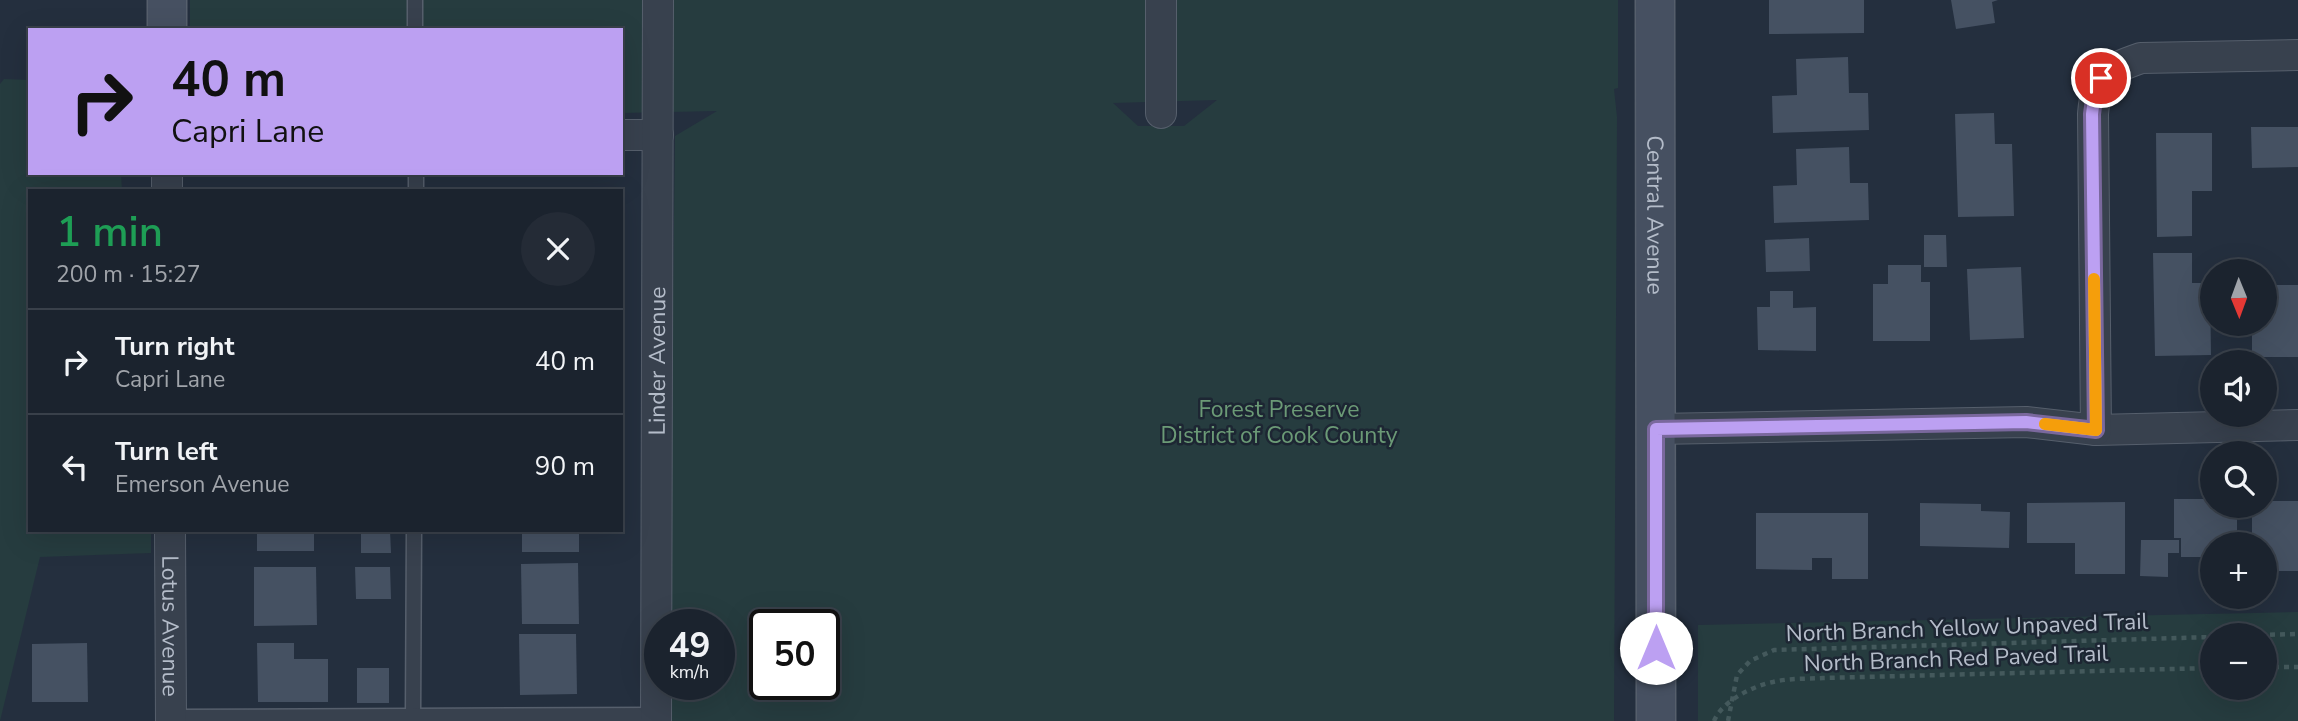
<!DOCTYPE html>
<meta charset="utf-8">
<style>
:root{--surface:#1b232e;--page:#242b36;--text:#f1f3f6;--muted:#a0a4aa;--line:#39404a}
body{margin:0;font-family:"Nunito Sans",sans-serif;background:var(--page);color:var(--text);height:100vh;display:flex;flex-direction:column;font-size:26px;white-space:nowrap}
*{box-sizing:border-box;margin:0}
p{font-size:23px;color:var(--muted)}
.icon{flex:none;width:38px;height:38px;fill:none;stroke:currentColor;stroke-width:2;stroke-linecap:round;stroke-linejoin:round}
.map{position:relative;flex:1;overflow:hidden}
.drawer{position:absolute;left:28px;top:189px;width:595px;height:343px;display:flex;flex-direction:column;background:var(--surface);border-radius:0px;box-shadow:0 7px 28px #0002,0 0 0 2px var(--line)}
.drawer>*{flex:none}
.guide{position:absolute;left:28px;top:28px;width:595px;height:147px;border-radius:0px;box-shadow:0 7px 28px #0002,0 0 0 2px var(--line);background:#bca0f2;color:#111;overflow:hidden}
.needle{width:46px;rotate:179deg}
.buttons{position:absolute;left:2200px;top:259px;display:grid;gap:14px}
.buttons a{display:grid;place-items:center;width:77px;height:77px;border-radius:50%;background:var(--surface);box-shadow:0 7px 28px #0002,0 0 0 2px var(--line);font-size:35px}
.speed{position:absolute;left:644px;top:609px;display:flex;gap:14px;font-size:35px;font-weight:700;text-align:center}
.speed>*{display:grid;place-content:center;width:91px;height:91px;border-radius:50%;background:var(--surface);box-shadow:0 7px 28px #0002,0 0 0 2px var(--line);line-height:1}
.speed small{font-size:18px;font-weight:400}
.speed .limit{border:4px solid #111;border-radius:10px;background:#fff;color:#111}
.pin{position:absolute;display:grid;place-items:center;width:60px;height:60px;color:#fff;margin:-30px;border:4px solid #fff;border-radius:50%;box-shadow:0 2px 7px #0007}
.me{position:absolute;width:77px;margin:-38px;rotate:0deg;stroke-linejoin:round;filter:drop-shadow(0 0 5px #0008)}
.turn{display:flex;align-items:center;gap:24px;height:147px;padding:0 28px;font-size:32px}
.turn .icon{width:91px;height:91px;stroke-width:2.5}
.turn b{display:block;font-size:49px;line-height:60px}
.round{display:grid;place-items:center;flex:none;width:74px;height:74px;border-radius:37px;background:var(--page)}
.headline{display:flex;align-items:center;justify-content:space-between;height:119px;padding:0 28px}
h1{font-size:42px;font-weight:600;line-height:52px;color:#1e9e55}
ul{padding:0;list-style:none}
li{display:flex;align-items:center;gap:21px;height:105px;padding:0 28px;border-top:2px solid var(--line)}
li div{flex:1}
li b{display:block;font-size:26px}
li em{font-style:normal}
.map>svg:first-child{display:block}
</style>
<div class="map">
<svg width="2298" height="721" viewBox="0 0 2298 721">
<rect width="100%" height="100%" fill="#242f3e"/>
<!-- green -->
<g fill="#263c3f" fill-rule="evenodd">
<path d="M190,0H1618V88L1614,89L1617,117L1614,721H667L668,684H719V625H669L675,136L717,111L621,113V30H190ZM1217,100L1184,126H1138L1113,103ZM765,625H824V684H765Z"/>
<polygon points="4,79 30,80 30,173 121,173 122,191 30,191 30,530 151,530 151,553 40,557 0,721 0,84"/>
<path d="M2298,612V721H1698V625ZM2212,635H2264V688H2212Z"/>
</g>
<!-- building -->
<g fill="#455162">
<polygon points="1769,0 1864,0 1864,33 1769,34"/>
<polygon points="1951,0 1998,0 1992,2 1995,23 1956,29"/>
<polygon points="1848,57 1849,93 1868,93 1869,130 1773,133 1772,96 1797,95 1796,59"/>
<polygon points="1994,113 1995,144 2012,144 2014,216 1958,217 1955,114"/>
<polygon points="2251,127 2298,127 2298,167 2252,168"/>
<polygon points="2156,133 2212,133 2212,191 2192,191 2192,236 2157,237"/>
<polygon points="1849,147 1850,183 1868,183 1869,220 1774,223 1773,186 1797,185 1796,149"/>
<polygon points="1924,235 1946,235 1947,267 1924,267"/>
<polygon points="1809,238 1810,271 1766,272 1765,240"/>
<polygon points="2153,253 2192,253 2192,283 2210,283 2211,355 2155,356"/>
<polygon points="1888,265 1921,265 1921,282 1930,282 1930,341 1873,341 1873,284 1888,284"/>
<polygon points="2021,267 2024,338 1970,340 1967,269"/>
<polygon points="2264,285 2298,285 2298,357 2252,357 2252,324 2264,324"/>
<polygon points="1770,291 1793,291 1793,308 1816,307 1816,351 1758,350 1757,307 1770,307"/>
<polygon points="2174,499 2212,499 2212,506 2237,506 2237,544 2212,544 2212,557 2181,557 2181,538 2174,538"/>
<polygon points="2264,501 2298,501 2298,571 2264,571 2264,544 2252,544 2252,506 2264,506"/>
<polygon points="2125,502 2125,574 2075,574 2075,543 2027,543 2027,503"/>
<polygon points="1920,503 1981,504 1981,511 2010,512 2009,548 1920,546"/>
<polygon points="1756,513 1868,513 1868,579 1832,579 1832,558 1812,558 1812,570 1756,569"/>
<rect x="257" y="530" width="57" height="21"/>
<polygon points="361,530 390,530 391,553 361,553"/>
<rect x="522" y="530" width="57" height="22"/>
<polygon points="2141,540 2179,540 2179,553 2168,553 2168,577 2140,576"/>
<polygon points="578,563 579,624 522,624 521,564"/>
<polygon points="254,567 316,567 317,625 254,626"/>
<polygon points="355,567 390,567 391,599 356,599"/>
<polygon points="519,634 576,634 577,694 520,695"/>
<polygon points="87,643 88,702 32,702 32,644"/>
<polygon points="257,643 294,643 294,659 328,659 328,702 258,702"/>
<rect x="357" y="668" width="32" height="35"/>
</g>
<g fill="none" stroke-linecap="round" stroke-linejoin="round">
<defs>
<g id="lane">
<polyline points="415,0 415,30"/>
<polyline points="416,191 416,173"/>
<polyline points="413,715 414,530"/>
<polyline points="171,717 656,715"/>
</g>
<g id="street">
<polyline points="1161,113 1161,0"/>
<polyline points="621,135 658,135"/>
<polyline points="167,173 167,191"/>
<polyline points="1656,429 2026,422 2096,430 2298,425"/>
<path d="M2096,430L2093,114C2096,76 2106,70 2141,58L2298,55"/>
<path id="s1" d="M170,530L171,721"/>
<path id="s2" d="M656,721L658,0"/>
</g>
<g id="secondary">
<polyline points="167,0 167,30"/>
<path id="s3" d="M1655,0L1656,721"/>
</g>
</defs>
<!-- lane casing -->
<use href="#lane" stroke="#565f6c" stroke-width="17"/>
<!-- street casing -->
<use href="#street" stroke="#565f6c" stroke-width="32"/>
<!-- secondary casing -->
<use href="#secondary" stroke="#565f6c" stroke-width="41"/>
<!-- path -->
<g stroke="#44595c" stroke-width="4.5" stroke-dasharray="5 5" stroke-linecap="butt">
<polyline points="2260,635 2298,634"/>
<polyline points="2264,667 2298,667"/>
<path d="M1714,721C1722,701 1753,686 1773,682C1789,678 1807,679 1823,678L2212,668"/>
<polyline points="1728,721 1737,675 1750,661 1774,650 2212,637"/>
</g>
<!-- lane -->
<use href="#lane" stroke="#38414e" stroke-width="14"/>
<!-- street -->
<use href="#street" stroke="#38414e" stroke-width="30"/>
<!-- secondary -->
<use href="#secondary" stroke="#465061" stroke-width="38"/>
</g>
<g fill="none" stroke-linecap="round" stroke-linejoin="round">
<defs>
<polyline id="route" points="1656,648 1656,429 2026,422 2096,430 2092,114 2095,92 2101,78"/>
</defs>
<!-- route casing -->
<use href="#route" stroke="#7a689d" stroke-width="18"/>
<!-- route -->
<use href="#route" stroke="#bca0f2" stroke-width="12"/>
<!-- slow -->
<polyline stroke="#f59e0b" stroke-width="12" points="2045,424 2096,430 2094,279"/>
</g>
<g text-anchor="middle" stroke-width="5" stroke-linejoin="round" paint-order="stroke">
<!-- street labels -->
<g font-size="23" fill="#b4bcc9" stroke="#1d2633">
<text dy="8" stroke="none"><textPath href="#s3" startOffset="215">Central Avenue</textPath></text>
<text dy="8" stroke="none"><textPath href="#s2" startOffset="360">Linder Avenue</textPath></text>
<text dy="8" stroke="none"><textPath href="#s1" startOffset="96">Lotus Avenue</textPath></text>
<text transform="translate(1967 627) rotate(-2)" y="8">North Branch Yellow Unpaved Trail</text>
<text transform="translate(1956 658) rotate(-2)" y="8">North Branch Red Paved Trail</text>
</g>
<!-- park labels -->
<g font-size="23" fill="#6b9a76" stroke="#1d2633">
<text x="1279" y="417">Forest Preserve<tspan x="1279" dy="26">District of Cook County</tspan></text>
</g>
</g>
</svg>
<div class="buttons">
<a><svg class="needle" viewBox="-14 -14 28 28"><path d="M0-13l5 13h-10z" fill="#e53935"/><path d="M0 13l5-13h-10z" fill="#a0a4aa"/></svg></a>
<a><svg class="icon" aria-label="sound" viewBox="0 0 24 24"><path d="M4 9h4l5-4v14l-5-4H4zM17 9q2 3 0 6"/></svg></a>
<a><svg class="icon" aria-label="search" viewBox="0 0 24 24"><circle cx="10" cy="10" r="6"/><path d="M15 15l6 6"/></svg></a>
<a>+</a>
<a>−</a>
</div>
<div class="speed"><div>49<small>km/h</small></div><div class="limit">50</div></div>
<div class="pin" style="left:2101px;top:78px;background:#d93025"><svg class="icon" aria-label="arrive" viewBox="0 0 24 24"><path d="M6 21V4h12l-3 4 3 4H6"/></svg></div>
<svg class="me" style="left:1656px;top:648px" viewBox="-20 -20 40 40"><circle r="19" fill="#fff"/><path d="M0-13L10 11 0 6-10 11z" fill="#bca0f2"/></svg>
<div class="guide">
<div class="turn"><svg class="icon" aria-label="right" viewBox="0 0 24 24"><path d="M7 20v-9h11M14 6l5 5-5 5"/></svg><div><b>40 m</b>Capri Lane</div></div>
</div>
<section class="drawer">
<div class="headline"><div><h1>1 min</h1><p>200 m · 15:27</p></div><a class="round"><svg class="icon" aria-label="close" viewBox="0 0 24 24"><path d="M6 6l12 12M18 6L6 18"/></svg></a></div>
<ul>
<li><svg class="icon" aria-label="right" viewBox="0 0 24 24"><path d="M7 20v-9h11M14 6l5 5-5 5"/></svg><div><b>Turn right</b><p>Capri Lane</p></div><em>40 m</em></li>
<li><svg class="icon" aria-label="left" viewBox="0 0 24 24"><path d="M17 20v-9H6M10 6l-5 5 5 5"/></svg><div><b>Turn left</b><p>Emerson Avenue</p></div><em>90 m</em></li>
</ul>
</section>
</div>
